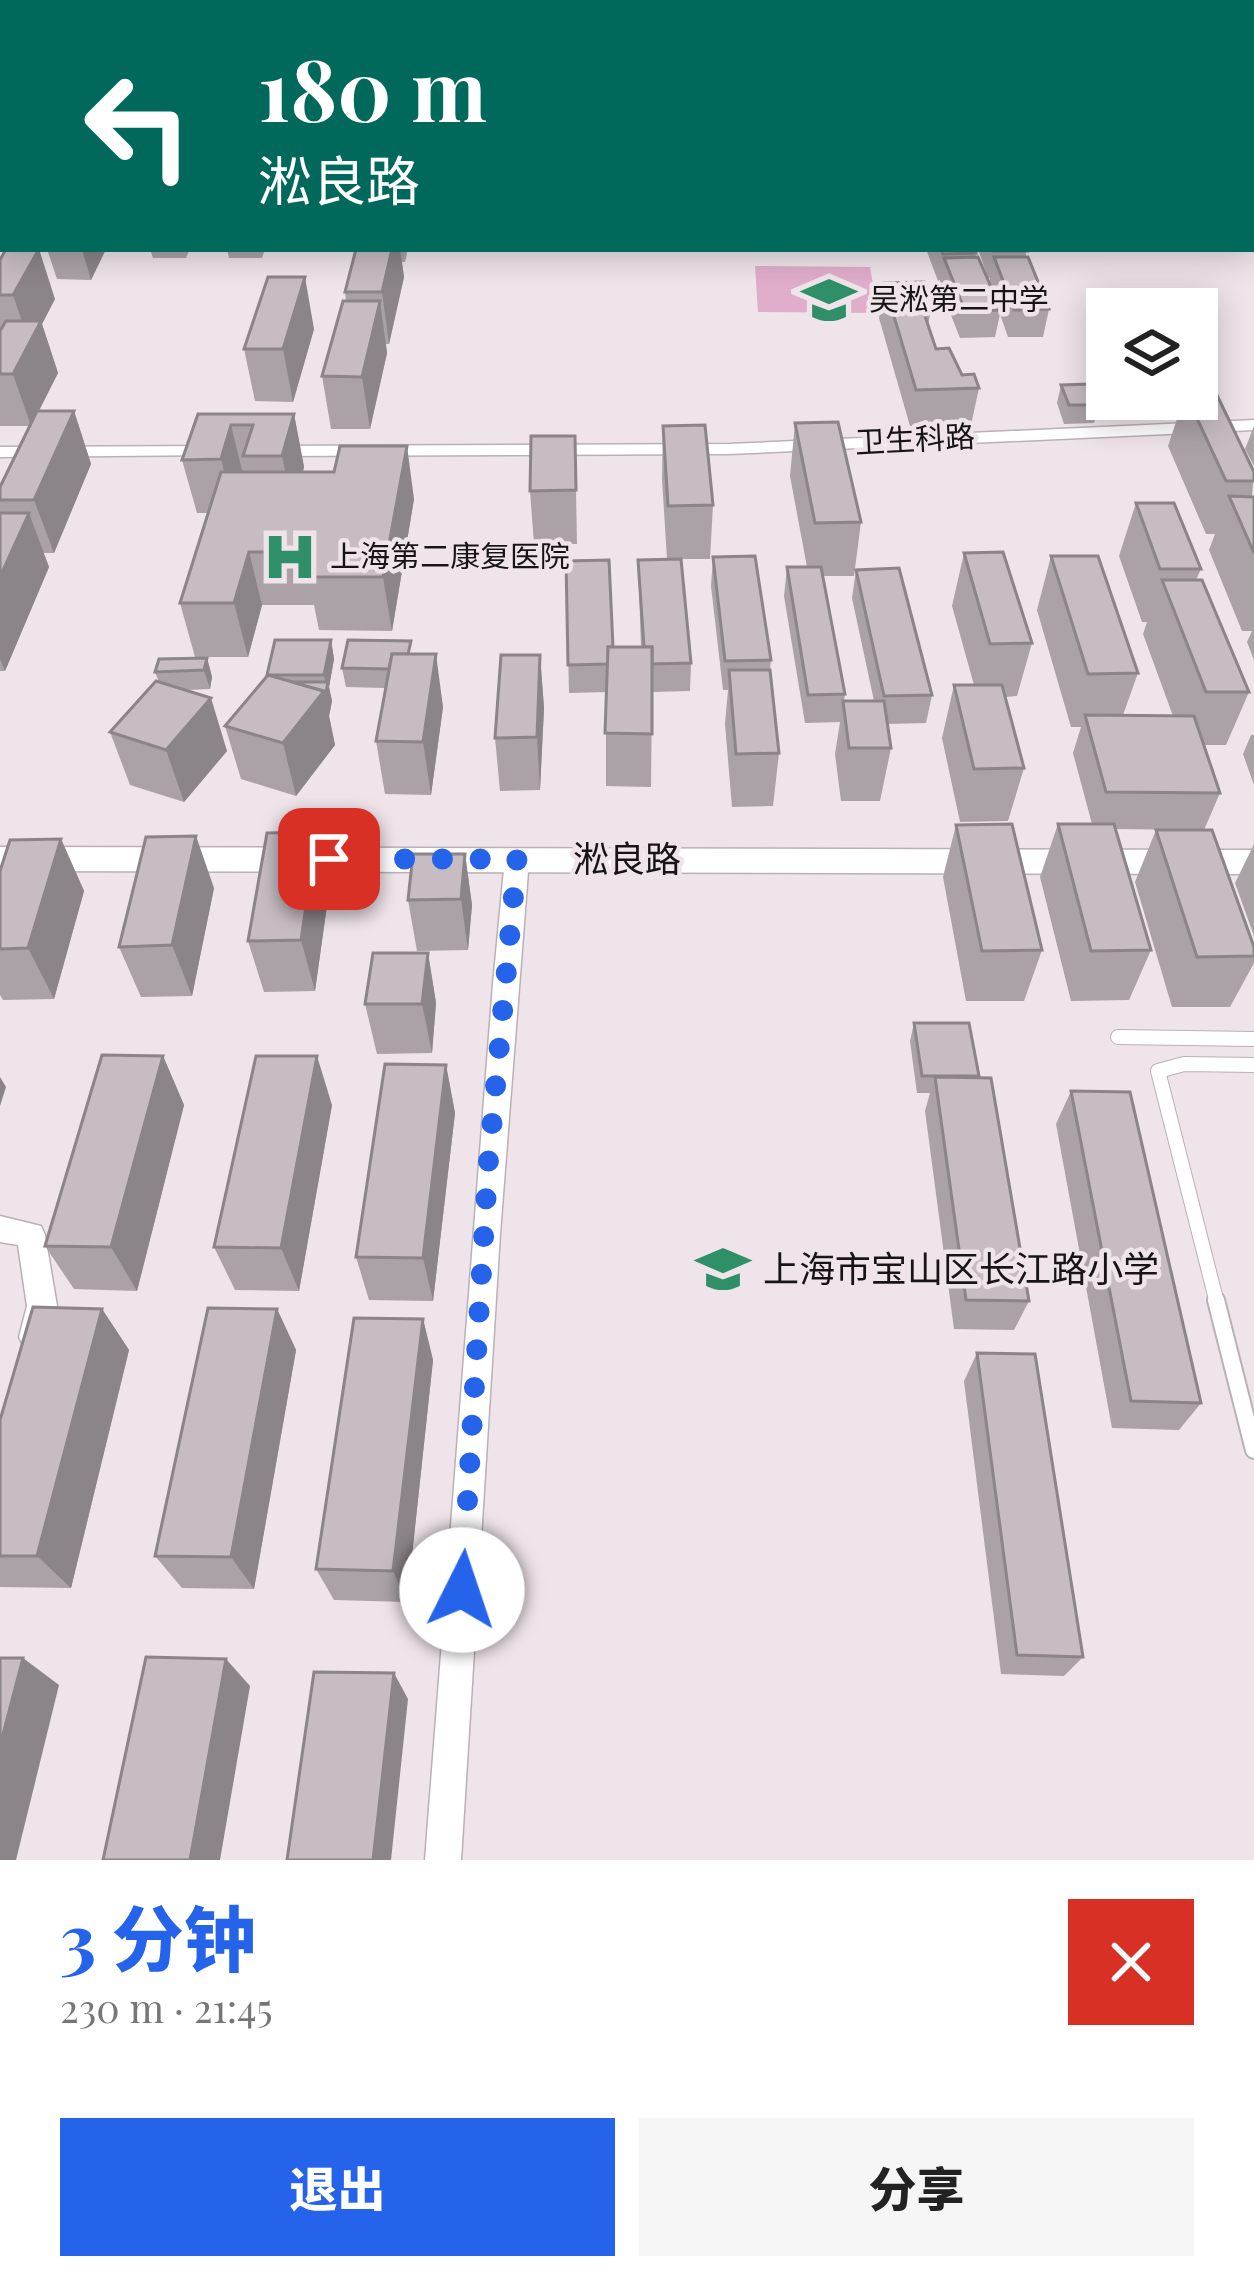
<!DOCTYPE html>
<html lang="zh">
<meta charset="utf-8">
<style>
:root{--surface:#fff;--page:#f6f6f6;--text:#222;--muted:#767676;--accent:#2563eb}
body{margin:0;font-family:"Playfair Display","Noto Sans SC",serif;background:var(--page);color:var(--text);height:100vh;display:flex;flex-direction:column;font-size:45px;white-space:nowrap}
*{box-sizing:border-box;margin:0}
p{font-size:39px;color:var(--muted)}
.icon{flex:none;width:66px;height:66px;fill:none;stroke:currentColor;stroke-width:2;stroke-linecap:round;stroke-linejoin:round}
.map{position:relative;height:1860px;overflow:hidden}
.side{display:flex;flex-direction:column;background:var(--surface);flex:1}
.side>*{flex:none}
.guide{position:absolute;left:0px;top:0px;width:1254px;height:252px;box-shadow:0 6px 30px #0003;background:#00695c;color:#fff;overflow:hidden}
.fabs{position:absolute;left:1086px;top:288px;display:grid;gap:24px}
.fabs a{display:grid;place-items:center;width:132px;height:132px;border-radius:0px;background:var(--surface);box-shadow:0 6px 30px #0003;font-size:60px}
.pin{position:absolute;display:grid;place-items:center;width:102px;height:102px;color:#fff;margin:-51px;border-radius:24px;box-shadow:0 6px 18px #0006}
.me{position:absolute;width:132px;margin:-66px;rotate:4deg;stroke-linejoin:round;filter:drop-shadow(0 0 9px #0008)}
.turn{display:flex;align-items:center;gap:42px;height:252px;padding:0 60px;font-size:54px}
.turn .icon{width:156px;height:156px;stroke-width:2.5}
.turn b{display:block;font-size:84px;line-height:102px}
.round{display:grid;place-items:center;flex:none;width:126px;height:126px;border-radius:0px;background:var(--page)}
.head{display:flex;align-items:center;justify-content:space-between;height:204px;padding:0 60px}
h1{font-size:72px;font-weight:800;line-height:90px;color:var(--accent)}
.button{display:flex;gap:24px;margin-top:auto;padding:24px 60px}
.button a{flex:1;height:138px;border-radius:0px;background:var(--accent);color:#fff;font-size:48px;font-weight:800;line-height:138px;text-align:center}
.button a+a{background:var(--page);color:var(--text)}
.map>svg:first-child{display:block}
</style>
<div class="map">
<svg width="1254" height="1860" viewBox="0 0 1254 1860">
<rect width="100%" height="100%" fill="#eee4e9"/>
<!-- green -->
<polygon fill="#e0adcb" points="755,266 870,267 878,313 758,312"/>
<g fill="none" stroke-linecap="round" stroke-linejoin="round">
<defs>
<g id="lane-far1">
<polyline points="1118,1037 1254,1039"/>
<polyline points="1217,1303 1158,1071 1184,1064 1254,1065"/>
</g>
<polyline id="lane" points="1216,1300 1254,1450"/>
<g id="street">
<polygon points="742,0 813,0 738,3"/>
<polygon points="1254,420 1254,430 729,454 272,456 263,451 272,446 729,444"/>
<polygon points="214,446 220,447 220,455 0,457 0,447"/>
<polygon points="517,850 529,859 500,1234 461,1860 425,1860 493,984 505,859"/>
<polygon points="0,1216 41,1226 45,1235 57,1306 44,1347 34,1351 24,1347 19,1337 27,1306 18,1245 0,1242"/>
</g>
<g id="secondary">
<polygon points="682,0 704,0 706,3 684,3"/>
<rect x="1251" y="198" width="3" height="12"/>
<polygon points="0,847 1254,850 1254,874 0,871"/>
</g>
<g id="primary">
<polygon points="1166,0 1184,0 1186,3 1168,3"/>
<polygon points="1251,133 1254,134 1254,151 1251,150"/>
</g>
</defs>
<!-- lane-far1 casing -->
<use href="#lane-far1" stroke="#bab0b6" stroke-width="16"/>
<!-- lane casing -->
<use href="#lane" stroke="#bab0b6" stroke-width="20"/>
<!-- street casing -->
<use href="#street" stroke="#bab0b6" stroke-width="3"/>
<!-- secondary casing -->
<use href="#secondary" stroke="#bab0b6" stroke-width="3"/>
<!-- primary casing -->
<use href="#primary" stroke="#c7c7c7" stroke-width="3"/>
<!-- lane-far1 -->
<use href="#lane-far1" stroke="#fff" stroke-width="14"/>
<!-- lane -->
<use href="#lane" stroke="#fff" stroke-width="16"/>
<!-- street -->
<use href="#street" fill="#fff" fill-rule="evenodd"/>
<!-- secondary -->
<use href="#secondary" fill="#fff" fill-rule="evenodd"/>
<!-- primary -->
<use href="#primary" fill="#fdd1eb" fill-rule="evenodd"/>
</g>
<!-- wall -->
<g fill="#aaa2a7">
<polygon points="0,0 24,0 23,3 3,3 3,27 0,28"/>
<polygon points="37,0 86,0 85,3 38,3"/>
<polygon points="170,0 209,0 208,3 171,3"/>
<polygon points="460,0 486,0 487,3 460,3"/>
<polygon points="614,0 681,0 687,3 614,3"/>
<polygon points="0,36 2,42 3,41 3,179 0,181"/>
<polygon points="47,249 106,249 91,280 57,279"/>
<polygon points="150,249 190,249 186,258 153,258"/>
<polygon points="227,249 265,249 262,258 229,258"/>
<polygon points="314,249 349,249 348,251 314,251"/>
<polygon points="356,249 408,249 405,262 402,262 404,277 389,344 386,344 387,353 370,429 331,429 322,376 346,301 345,292"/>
<polygon points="926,249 975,249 976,257 989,283 990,278 988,278 978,249 1026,249 1026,257 1049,309 1043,337 1008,337 1000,314 995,337 960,338 939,285 940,280 938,281"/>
<polygon points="0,260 55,299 42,324 58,373 39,411 74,411 91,464 54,553 43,553 49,567 5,671 0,671 0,487 30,426 0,426"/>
<polygon points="884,283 932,304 928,325 936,349 979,388 971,425 910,426 879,318"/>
<polygon points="1103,306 1107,309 1107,393 1100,377 1104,363 1094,342"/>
<polygon points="314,329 293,402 255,401 244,349"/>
<polygon points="1197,348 1202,358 1197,374 1201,382 1197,393 1254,472 1252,496 1254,496 1254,660 1247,642 1252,631 1242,631 1209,550 1215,534 1206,534 1168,446 1177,419 1137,420 1128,401 1122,399 1197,399"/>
<polygon points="1061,385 1100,405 1094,423 1064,424 1057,403"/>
<polygon points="198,414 294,414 304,467 303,472 414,499 392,631 319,630 314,605 262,605 248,657 195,657 180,603 208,513 197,513 182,460"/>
<polygon points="795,423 861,522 854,576 822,576 845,694 844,701 874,701 852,598 856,570 932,695 926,723 887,724 891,748 880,801 841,801 835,754 840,722 805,723 784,596 787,567 807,567 790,476"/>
<polygon points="663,426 713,505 710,559 681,559 691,663 690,691 652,692 651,787 606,786 606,692 569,693 566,561 613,647 641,647 638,560 667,559 662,479"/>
<polygon points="1254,426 1254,466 1245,449"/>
<polygon points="575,436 577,544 534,544 530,491"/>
<polygon points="1136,503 1201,569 1196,580 1249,692 1226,745 1204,745 1220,793 1204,830 1254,947 1254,963 1230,1007 1172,1007 1135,882 1156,830 1195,830 1115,829 1151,950 1129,1000 1071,1001 1040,877 1058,824 1092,824 1073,753 1081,727 1071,727 1037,610 1051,556 1138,673 1123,715 1173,716 1143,634 1147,622 1142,622 1119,556"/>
<polygon points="964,553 1032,643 1017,696 1005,697 1024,768 1008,821 960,822 942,738 954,685 974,685 952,606"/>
<polygon points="713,557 771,660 770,670 779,753 773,806 732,807 725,724 728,690 723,690 711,586"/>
<polygon points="331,640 334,659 329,687 332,701 329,716 335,745 296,796 241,779 225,726 267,676"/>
<polygon points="413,654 443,707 431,795 385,794 376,741 385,688 346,687 342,668"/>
<polygon points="540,655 544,708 540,790 500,791 495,738"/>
<polygon points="207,658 212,677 210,689 185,690 227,751 184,802 130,785 110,732 159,682 155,672"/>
<polygon points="1251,735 1254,735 1254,785 1243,754"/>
<polygon points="956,825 1042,950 1024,1001 966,1001 943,877"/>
<polygon points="61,839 84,891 54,999 3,1000 0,995 0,871"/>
<polygon points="1254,844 1254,936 1235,883"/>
<polygon points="465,854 472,905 468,950 417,951 408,900"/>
<polygon points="330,884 315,991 264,992 248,941"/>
<polygon points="214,888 192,996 141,997 119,947"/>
<polygon points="428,953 436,1003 432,1053 377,1054 365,1004"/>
<polygon points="914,1023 979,1076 1029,1301 1014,1330 954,1329 925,1111 930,1093 917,1093 910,1041"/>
<polygon points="163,1056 184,1105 137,1291 74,1289 45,1246"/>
<polygon points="446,1065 455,1113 433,1301 369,1300 356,1257"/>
<polygon points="1071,1091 1201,1403 1179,1430 1112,1428 1056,1124"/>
<polygon points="332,1105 299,1291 235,1290 214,1247"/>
<polygon points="102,1309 129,1350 71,1588 0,1587 0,1420"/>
<polygon points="277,1309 296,1350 254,1589 182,1588 155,1556"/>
<polygon points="423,1319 433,1360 407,1602 334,1600 316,1569"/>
<polygon points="977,1353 1083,1657 1064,1676 1001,1674 964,1381"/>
</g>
<!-- shaded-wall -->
<g fill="#8b8488">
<polygon points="3,0 24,0 23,3 4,3"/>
<polygon points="67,0 86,0 85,3 68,3"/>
<polygon points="3,121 3,179 0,181 0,123"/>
<polygon points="39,249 55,299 42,324 58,373 31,426 13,374 29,342 13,295"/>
<polygon points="82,249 106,249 91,280"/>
<polygon points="392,249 400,249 404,277 389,344 382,292"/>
<polygon points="305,277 314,329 293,402 283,349"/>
<polygon points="380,301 387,353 370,429 362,377"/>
<polygon points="74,411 91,464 54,553 34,500"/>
<polygon points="294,414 304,467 293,509 282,456"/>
<polygon points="231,425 244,478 234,512 221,459"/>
<polygon points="407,446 414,499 392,631 383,577"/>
<polygon points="29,513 49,567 5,671 0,659 0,577"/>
<polygon points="249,552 262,605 248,657 234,603"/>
<polygon points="331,640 334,659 329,687 332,701 329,716 335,745 296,796 283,743 327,690 324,675"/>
<polygon points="436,654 443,707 431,795 423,742"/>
<polygon points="540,655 544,708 540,790 537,737"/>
<polygon points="207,658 212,677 210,689 204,670"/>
<polygon points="211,698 227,751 184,802 166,750"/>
<polygon points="317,832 330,884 315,991 301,940"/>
<polygon points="196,836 214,888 192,996 172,945"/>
<polygon points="61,839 84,891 54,999 28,948"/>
<polygon points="465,854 472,905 468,950 461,899"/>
<polygon points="428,953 436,1003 432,1053 422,1004"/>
<polygon points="163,1056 184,1105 137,1291 111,1247"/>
<polygon points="317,1056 332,1105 299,1291 281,1248"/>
<polygon points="446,1065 455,1113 433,1301 423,1258"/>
<polygon points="0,1077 6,1087 0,1106"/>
<polygon points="102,1309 129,1350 71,1588 37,1556"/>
<polygon points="277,1309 296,1350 254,1589 231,1557"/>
<polygon points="423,1319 433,1360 407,1602 393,1571"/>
<polygon points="23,1658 59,1685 16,1860 0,1860 0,1746"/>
<polygon points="226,1659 250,1686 220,1860 190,1860"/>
<polygon points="394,1673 408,1699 391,1860 373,1860"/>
</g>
<!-- building -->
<g fill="#c6bcc2" stroke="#8b8488" stroke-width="3">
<polygon points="122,0 148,0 147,3 121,3"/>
<polygon points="283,0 309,0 309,3 282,3"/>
<polygon points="543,0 566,0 566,3 542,3"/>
<polygon points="655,0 681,0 687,3 662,3"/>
<polygon points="3,41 3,79 0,80 0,45"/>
<polygon points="6,249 39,249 13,295 0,295 0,260"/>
<polygon points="356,249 392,249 382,292 345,292"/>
<polygon points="941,249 975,249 976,253 943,254"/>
<polygon points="992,249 1026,249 1027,251 993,251"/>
<polygon points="978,257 1001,310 965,311 944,258"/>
<polygon points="994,257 1028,257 1049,309 1014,310"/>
<polygon points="268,277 305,277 283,349 244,349"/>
<polygon points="924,282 932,304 927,304 930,310 923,310 936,349 949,348 962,375 974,374 979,388 916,390 884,283"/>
<polygon points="343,301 380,301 362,377 322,376"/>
<polygon points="1160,305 1162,309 1107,309 1107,313 1103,306"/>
<polygon points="6,321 41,321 13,374 0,374 0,331"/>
<polygon points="1092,384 1100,405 1069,405 1061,385"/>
<polygon points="1197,393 1216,393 1254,472 1254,481 1226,481 1188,399 1197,399"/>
<polygon points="37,411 74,411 34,500 0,500 0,487"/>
<polygon points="198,414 294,414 282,456 243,456 253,425 231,425 221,459 182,460"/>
<polygon points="838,422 861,522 815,523 795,423"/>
<polygon points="705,425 713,505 668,506 663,426"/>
<polygon points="531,436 575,436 576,490 530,491"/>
<polygon points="340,446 407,446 383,577 308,577 314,552 249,552 234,603 180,603 221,472 334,472"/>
<polygon points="1229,496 1254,497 1254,553"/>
<polygon points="1136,503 1174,503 1201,569 1160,569"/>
<polygon points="0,513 29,513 0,577"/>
<polygon points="1003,552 1032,643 990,644 964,553"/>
<polygon points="755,556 771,660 725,661 713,557"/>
<polygon points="1051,556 1098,556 1138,673 1088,674"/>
<polygon points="681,559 691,663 652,664 652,647 644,647 638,560"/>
<polygon points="609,560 613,647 608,647 608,664 568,665 566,561"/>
<polygon points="787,567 821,567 845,694 808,695"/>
<polygon points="899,568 932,695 884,696 856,570"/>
<polygon points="1162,580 1202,580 1249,692 1206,692"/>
<polygon points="275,640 331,640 324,675 267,675"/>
<polygon points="348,640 411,641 408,654 392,654 389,669 342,668"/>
<polygon points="608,647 652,647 652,734 605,733"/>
<polygon points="392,654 436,654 423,742 376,741"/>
<polygon points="501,655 540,655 537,737 495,738"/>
<polygon points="207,658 204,670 155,672 159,659"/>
<polygon points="729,670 770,670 779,753 736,754"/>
<polygon points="268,675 324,691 283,743 225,726"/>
<polygon points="156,681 211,698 166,750 110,732"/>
<polygon points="292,682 328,682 325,697 324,691"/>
<polygon points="954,685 1002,685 1024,768 974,769"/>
<polygon points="843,701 884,701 891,748 849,748"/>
<polygon points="1085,715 1194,716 1220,793 1106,792"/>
<polygon points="1012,824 1042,950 982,951 956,825"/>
<polygon points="1058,824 1114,824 1151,950 1091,951"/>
<polygon points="1156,830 1212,830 1254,947 1254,956 1197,957"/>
<polygon points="317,832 301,940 248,941 267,833"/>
<polygon points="196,836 172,945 119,947 146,837"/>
<polygon points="61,839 28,948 0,949 0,871 10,840"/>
<polygon points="413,854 465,854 461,899 408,900"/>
<polygon points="373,953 428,953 422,1004 365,1004"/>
<polygon points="914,1023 969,1023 979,1076 922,1076"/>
<polygon points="102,1055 163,1056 111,1247 45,1246"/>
<polygon points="256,1056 317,1056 281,1248 214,1247"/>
<polygon points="385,1064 446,1065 423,1258 356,1257"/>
<polygon points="935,1077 991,1078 1029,1301 966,1300"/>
<polygon points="1071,1091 1130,1092 1201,1403 1131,1401"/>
<polygon points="33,1307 102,1309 37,1556 0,1556 0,1420"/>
<polygon points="208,1308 277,1309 231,1557 155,1556"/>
<polygon points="354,1318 423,1319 393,1571 316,1569"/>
<polygon points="977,1353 1035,1354 1083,1657 1017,1655"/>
<polygon points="146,1657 226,1659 190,1860 103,1860"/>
<polygon points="0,1658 23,1658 0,1746"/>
<polygon points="314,1672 394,1673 373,1860 287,1860"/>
</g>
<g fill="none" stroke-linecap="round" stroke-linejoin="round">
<!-- route -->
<polyline stroke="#2563eb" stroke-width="21" stroke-dasharray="0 37.8" points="329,859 517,859 488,1166 462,1590"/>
</g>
<!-- icons -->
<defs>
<symbol id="school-bare" viewBox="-9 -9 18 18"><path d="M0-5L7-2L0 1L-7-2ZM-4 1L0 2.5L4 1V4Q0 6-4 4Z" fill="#2e8f68" stroke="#eee4e9" stroke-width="2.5" paint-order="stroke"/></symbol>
<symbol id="hospital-bare" viewBox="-9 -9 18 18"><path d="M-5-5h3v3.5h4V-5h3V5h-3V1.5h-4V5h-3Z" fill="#2e8f68" stroke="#eee4e9" stroke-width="2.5" paint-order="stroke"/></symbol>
</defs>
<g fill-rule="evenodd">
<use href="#school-bare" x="791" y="262" width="76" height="76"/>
<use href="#hospital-bare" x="252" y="519" width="76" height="76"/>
<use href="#school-bare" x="685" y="1231" width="76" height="76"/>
</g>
<g text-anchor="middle" stroke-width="9" stroke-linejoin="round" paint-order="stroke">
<!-- far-poi labels -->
<g font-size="30" fill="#171416" stroke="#eee4e9" text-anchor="start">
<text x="869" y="310">吴淞第二中学</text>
<text x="330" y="567">上海第二康复医院</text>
</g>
<!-- far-street labels -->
<g font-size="30" fill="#171416" stroke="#eee4e9">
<text transform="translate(915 440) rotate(-3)" y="10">卫生科路</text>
</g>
<!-- street labels -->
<g font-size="36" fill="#171416" stroke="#eee4e9">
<text x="627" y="872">淞良路</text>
</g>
<!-- poi labels -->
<g font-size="36" fill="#171416" stroke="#eee4e9" text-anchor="start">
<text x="763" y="1282">上海市宝山区长江路小学</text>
</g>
</g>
</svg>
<div class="fabs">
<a><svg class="icon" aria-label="layers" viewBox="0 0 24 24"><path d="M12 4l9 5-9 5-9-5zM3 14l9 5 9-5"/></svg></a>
</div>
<div class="pin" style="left:329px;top:859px;background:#d93025"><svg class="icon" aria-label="arrive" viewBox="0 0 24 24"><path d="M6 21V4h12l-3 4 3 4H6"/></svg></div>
<svg class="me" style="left:462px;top:1590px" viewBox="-20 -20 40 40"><circle r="19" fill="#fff"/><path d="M0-13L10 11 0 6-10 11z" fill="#2563eb"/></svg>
<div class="guide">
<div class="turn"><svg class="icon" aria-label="left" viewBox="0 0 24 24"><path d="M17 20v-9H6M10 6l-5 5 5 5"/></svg><div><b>180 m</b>淞良路</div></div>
</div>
</div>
<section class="side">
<div class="head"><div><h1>3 分钟</h1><p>230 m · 21:45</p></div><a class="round" style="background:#d93025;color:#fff"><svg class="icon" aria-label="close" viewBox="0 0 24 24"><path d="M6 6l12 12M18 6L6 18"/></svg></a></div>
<div class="button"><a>退出</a><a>分享</a></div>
</section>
